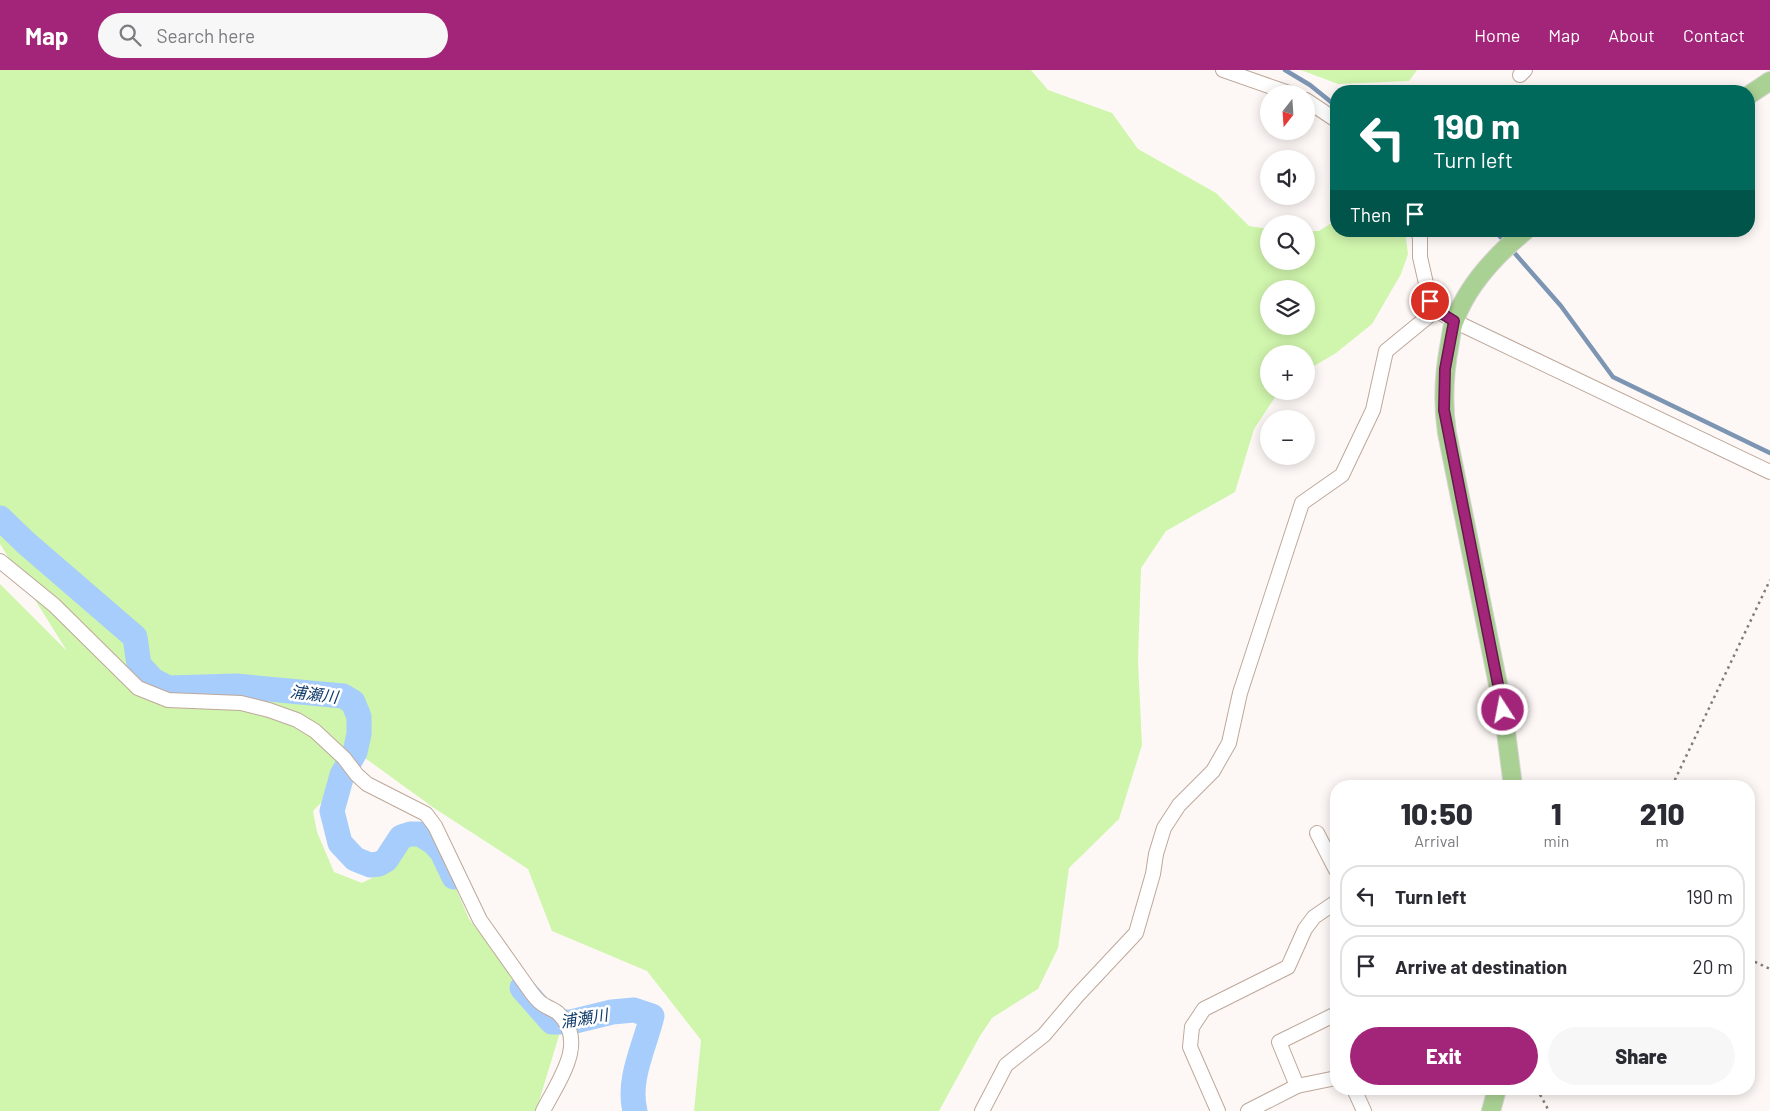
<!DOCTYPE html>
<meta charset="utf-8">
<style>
:root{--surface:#fff;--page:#f7f7f7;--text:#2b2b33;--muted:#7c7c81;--line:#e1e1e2;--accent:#a22579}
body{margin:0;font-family:Barlow,"Noto Sans JP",sans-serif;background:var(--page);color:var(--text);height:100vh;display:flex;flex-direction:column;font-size:19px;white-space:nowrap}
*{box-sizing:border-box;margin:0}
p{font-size:16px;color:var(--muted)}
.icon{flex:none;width:28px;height:28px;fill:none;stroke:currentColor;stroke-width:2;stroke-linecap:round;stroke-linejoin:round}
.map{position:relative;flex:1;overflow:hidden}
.sheet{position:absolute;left:1330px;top:710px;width:425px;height:315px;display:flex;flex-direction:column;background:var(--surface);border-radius:20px;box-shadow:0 2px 12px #0003}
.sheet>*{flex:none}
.hud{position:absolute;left:1330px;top:15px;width:425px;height:152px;border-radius:20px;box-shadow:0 2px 12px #0003;background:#00695c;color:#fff;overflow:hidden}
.needle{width:32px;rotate:197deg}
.controls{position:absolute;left:1260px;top:15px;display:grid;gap:10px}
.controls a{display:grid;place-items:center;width:55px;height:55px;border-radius:50%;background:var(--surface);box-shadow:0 2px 12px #0003;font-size:25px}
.pin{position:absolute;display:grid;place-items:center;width:42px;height:42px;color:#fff;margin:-21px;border:2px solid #fff;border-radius:50%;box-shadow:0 1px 5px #0007}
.me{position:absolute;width:55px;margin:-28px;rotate:349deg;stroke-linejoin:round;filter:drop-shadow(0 0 4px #0008)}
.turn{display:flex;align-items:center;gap:18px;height:105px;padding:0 20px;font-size:22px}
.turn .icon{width:65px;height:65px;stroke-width:2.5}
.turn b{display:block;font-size:35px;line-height:42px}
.then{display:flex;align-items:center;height:48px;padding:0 20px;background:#0003;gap:10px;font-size:19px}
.eta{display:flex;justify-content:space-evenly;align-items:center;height:85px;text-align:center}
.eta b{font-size:30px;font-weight:800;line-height:35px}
.cta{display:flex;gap:10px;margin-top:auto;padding:10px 20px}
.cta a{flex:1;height:58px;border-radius:30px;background:var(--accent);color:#fff;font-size:20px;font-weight:800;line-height:58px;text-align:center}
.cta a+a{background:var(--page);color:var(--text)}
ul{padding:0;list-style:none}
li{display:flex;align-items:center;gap:15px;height:62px;margin:0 10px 8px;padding:0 10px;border:2px solid var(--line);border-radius:20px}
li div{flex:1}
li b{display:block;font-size:19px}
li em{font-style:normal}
header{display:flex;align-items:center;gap:30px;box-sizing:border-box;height:70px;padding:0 25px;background:var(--accent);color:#fff}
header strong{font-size:24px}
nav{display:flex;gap:28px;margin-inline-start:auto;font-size:18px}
.search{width:350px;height:45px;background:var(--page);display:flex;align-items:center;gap:12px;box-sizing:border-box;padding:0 18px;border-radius:28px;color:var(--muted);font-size:19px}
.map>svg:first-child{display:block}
</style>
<header>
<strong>Map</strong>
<div class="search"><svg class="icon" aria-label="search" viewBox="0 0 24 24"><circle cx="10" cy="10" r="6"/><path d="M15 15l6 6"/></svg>Search here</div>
<nav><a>Home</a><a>Map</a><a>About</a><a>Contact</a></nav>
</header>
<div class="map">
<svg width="1770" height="1041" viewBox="0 0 1770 1041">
<rect width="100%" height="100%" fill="#fdf8f5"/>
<!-- green -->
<g fill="#d0f5ad" fill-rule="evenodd">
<path d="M0,0H1031L1048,20L1112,43L1138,79L1216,123L1249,156L1269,159V191H1306V161H1319L1336,150V161H1405L1408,184L1401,204L1372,254L1336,283L1306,301V284H1269V321H1279L1254,359L1235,422L1166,461L1141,498L1138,591L1142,675L1119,749L1069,798L1058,878L1038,919L992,948L980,966L939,1041H694L701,970L647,901L552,861L528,799L434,738L365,688L313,741L317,762L334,802L362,813L380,804L396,781L419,767L445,793L469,849L518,912L561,959L536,1041H0V514L67,581L0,474ZM1269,219H1306V256H1269Z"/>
<polygon points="1301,0 1417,0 1409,11 1338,14"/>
</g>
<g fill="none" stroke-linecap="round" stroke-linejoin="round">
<!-- stream -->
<g stroke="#7c95b3" stroke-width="4.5">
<polyline points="1285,0 1310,15 1336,36"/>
<polyline points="1495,161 1506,173"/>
<polyline points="1511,179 1561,236 1613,307 1770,383"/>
</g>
<!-- river -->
<g stroke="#a6cdfb" stroke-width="25">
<polyline points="0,448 26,473 135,567 139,595 153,610 168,618 236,616 343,626 353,632 359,647 359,664 355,682 342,705 332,741 340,773 355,789 370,795 379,794 386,790 401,767 410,764 420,764 433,772 442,782 454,807"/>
<path d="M522,918L552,952H571L612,942L634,940L652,946C645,976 627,1009 635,1041"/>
</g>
<defs>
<g id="minor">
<polyline points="1223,0 1292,24"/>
<polyline points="1520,5 1525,0"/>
<polyline points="1306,30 1336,50"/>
<polyline points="1418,161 1420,168 1420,187 1430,231 1436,240 1454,251 1770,402"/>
<path d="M0,491L54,535L138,618L168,630L241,633L269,640L297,650L315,661L344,688L357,705L367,714L426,744L435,756L480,850L531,922C534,926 537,930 541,933C546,937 553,939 558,943C589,972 558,1011 543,1041"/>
<polyline points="1317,763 1336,800"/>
<polyline points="1297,1016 1279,972 1336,944"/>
<polyline points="1354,1019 1364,1041"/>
<polyline points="982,1041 1006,995 1044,965 1077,926 1136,863 1153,804 1156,784 1164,758 1179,735 1213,701 1229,673 1240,623 1302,433 1342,405 1373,340 1386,281 1436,240"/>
<polyline points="1218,1041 1190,977 1192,957 1204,939 1288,897 1305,859 1314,847 1336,832"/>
<polyline points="1248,1041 1297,1016 1336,1008"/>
</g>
<g id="major">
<polyline points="1749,25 1770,11"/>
<path d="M1513,716L1503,639L1447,363C1442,331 1444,303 1450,272C1451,265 1452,256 1455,250C1468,214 1496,185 1525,161"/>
<polyline points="1491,1041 1497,1019"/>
</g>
</defs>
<!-- minor casing -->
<use href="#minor" stroke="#bea89a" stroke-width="16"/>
<!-- major casing -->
<use href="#major" stroke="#d6d4d3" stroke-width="20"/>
<!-- path -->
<g stroke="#827c78" stroke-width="2.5" stroke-dasharray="2.5 4" stroke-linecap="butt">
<polyline points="1529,714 1537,716"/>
<polyline points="1672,716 1770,510"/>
<polyline points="1749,889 1770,899"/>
<polyline points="1537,1019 1549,1041"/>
</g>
<!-- minor -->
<use href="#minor" stroke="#fff" stroke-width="14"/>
<!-- major -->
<use href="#major" stroke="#aad194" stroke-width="18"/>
</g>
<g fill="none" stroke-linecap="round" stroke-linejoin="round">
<defs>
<polyline id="route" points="1430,231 1436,240 1454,251 1445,299 1444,340 1503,640"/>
</defs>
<!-- route casing -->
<use href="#route" stroke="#69184f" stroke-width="12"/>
<!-- route -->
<use href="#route" stroke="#a22579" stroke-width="9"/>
</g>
<g text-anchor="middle" stroke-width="5" stroke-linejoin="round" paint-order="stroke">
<!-- water labels -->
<g font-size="16" font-style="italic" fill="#0f3b6b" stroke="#fff">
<text transform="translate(314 624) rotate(7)" y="6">浦瀬川</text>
<text transform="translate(584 948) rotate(-9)" y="6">浦瀬川</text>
</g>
</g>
</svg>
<div class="controls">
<a><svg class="needle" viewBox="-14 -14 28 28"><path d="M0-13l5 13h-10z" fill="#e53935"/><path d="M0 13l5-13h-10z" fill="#7c7c81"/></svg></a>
<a><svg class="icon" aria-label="sound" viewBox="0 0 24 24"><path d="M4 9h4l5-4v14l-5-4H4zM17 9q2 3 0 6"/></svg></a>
<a><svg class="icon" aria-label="search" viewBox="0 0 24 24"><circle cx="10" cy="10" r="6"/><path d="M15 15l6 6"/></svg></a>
<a><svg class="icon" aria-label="layers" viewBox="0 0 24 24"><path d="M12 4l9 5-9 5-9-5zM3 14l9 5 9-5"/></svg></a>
<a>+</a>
<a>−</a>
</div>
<div class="pin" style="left:1430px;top:231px;background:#d93025"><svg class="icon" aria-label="arrive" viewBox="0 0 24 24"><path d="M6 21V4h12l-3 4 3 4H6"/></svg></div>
<svg class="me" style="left:1503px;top:640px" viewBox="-20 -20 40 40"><circle r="17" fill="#a22579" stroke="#fff" stroke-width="3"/><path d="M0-11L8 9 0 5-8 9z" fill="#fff"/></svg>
<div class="hud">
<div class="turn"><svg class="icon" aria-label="left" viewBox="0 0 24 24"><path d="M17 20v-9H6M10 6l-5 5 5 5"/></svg><div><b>190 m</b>Turn left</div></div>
<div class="then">Then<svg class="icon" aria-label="arrive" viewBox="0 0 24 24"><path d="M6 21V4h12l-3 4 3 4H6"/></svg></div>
</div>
<section class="sheet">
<div class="eta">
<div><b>10:50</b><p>Arrival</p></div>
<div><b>1</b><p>min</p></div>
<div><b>210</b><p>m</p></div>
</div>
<ul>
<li><svg class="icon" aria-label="left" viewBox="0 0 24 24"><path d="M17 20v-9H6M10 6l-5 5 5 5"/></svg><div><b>Turn left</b></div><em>190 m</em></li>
<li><svg class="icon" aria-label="arrive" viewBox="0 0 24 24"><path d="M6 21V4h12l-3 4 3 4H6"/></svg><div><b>Arrive at destination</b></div><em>20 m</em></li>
</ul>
<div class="cta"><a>Exit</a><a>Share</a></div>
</section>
</div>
